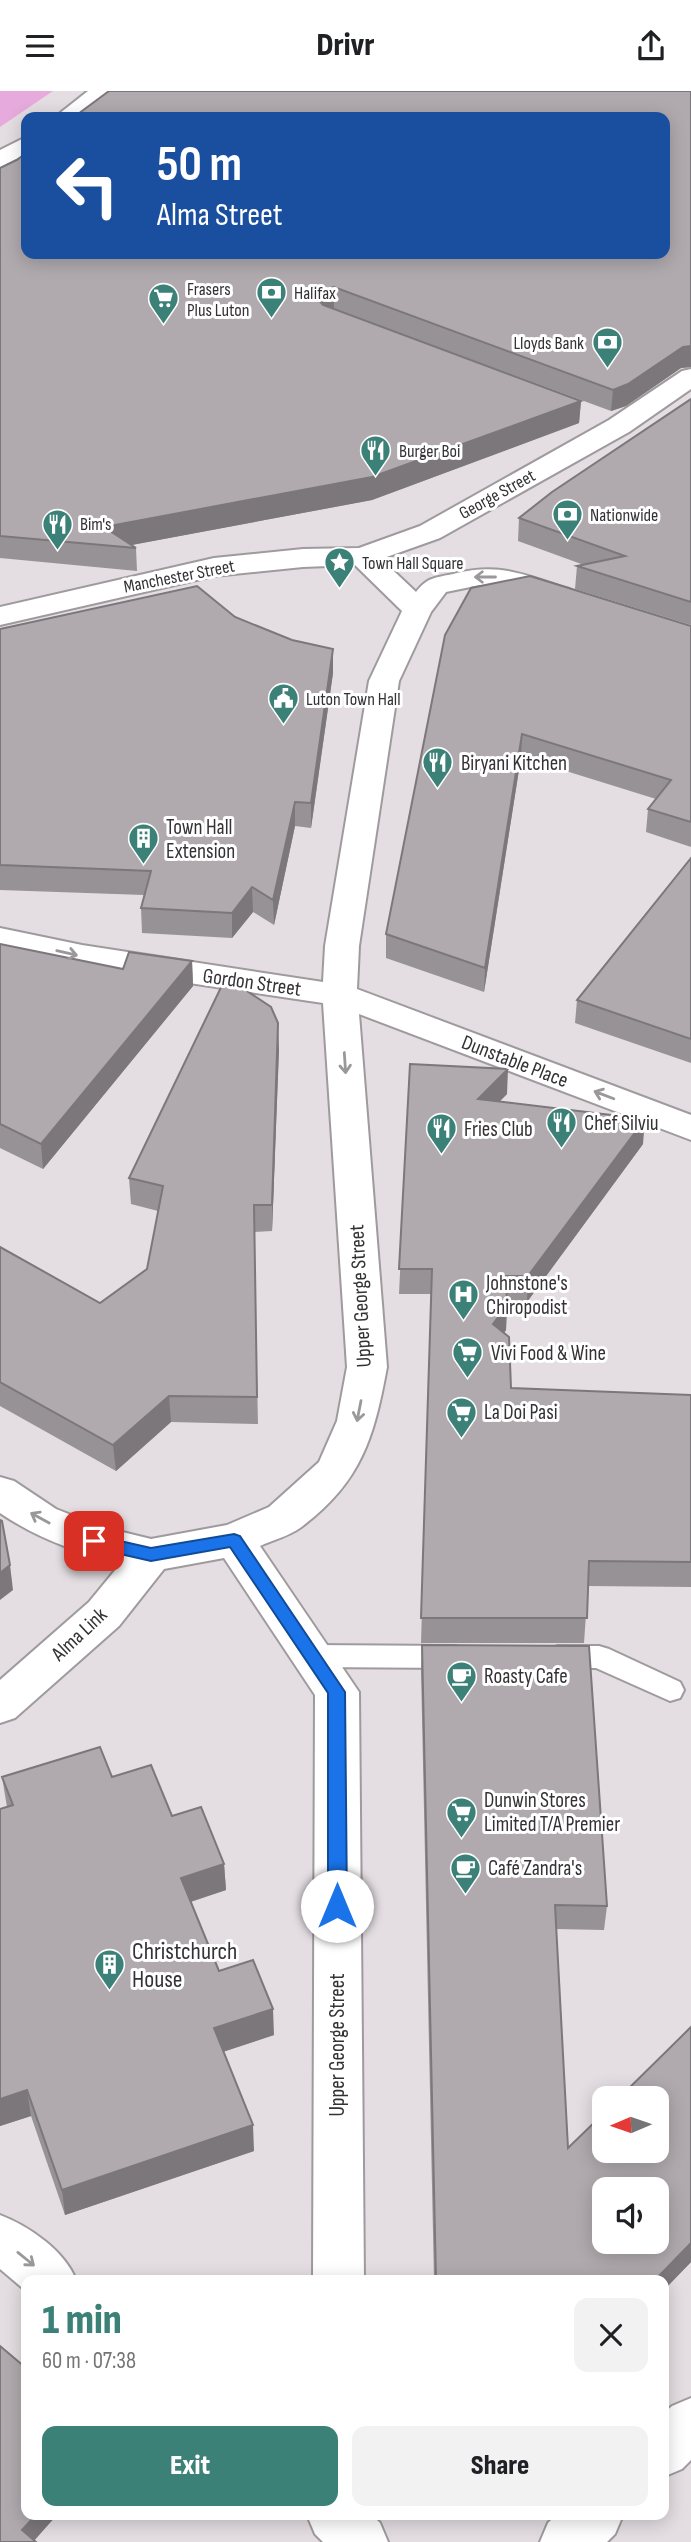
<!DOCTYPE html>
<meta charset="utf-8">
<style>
:root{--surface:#fff;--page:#f2f2f2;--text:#202124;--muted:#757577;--accent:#3c8178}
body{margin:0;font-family:"Sofia Sans Condensed",sans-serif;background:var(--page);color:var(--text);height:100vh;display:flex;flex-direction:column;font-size:26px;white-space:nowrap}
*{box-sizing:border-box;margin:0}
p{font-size:23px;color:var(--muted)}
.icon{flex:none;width:38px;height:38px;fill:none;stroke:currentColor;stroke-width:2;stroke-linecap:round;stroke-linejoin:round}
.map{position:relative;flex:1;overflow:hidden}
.side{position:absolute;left:21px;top:2184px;width:648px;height:245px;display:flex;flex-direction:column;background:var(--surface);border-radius:14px;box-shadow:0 4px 18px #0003}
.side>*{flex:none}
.banner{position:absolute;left:21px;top:21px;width:649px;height:147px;border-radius:14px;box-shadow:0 4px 18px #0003;background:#1a4fa0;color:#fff;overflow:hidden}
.needle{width:46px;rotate:268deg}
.tools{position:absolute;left:592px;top:1995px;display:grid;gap:14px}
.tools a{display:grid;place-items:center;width:77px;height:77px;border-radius:14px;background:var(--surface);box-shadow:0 4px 18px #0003;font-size:35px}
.pin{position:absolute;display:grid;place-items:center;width:60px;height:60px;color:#fff;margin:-30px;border-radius:14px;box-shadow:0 4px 10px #0006}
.me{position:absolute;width:77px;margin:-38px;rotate:0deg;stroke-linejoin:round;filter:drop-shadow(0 0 5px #0008)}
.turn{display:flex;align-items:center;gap:24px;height:147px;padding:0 21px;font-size:32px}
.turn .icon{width:91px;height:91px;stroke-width:2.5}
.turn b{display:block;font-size:49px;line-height:60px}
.round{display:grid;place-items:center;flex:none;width:74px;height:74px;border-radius:14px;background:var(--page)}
.headline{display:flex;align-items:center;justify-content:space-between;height:119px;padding:0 21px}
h1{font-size:42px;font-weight:800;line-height:52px;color:var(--accent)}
.button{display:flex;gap:14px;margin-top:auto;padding:14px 21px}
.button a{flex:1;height:80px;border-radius:14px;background:var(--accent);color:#fff;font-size:28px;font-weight:800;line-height:80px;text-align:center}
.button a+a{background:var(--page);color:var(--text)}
header{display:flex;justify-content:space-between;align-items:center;height:91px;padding:0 21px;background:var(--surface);font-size:32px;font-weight:800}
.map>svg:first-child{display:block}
</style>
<header><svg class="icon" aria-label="menu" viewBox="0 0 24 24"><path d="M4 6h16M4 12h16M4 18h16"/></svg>Drivr<svg class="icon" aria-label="share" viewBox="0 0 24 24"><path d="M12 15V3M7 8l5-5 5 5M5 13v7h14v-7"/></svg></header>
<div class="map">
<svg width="691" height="2451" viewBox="0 0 691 2451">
<rect width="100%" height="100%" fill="#e4dee3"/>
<!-- green -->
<polygon fill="#e6aadd" points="0,0 53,0 0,36"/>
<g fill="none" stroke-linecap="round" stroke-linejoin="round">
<defs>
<g id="lane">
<polygon points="312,1554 455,1555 465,1558 469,1566 465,1574 455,1577 312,1576 302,1573 298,1565 302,1557"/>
<polygon points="558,1555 599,1555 609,1558 680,1591 684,1599 680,1607 670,1610 596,1577 558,1577 548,1574 544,1566 548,1558"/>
</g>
<g id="street">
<polygon points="88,0 114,0 81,26 55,26"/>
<polygon points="26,46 26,63 0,76 0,59"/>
<path d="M691,278V298L629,341L440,447L381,468L416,501C428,486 434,487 453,483C502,471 523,484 569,498L574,504L569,510L559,513L498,495L480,494L446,501L431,521L399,590L359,855L357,898L691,1024V1049L359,923L387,1276C374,1347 361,1392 300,1437C289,1445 273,1449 260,1455L359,1601L364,2189H313L315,1604L224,1467L164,1478L119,1535L15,1627L0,1632V1589L89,1511L121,1472C77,1462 37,1447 0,1422V1386L14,1390L56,1418L102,1436L151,1448L227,1434L269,1416L319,1371L337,1330L347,1276L323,912L82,876L0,857V837L82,854L323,891L325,855L369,590L402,520L355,474L303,476L214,485L0,534V516L214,467L303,458L359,457L420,435L609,329L682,280Z"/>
<path d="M0,2124C29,2135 65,2160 76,2189H26V2200L0,2178Z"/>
<polygon points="307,2424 372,2424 380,2432 388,2451 323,2451 315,2443"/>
</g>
<g id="highway">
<polygon points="691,2307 691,2369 682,2378 663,2386 663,2323 672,2315"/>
<polygon points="556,2424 623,2424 615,2443 607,2451 540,2451 548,2432"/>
</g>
</defs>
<!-- lane casing -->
<use href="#lane" stroke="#9f9a9e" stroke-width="4"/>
<!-- street casing -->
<use href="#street" stroke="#9f9a9e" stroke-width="4"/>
<!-- highway casing -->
<use href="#highway" stroke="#9f9a9e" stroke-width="4"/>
<!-- lane -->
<use href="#lane" fill="#fff" fill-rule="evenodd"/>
<!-- street -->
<use href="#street" fill="#fff" fill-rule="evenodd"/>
<!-- highway -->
<use href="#highway" fill="#fff" fill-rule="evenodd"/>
</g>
<!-- wall -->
<g fill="#979296">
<polygon points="691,0 691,276 681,277 626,315 611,320 334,218 333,218 581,310 579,332 372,409 131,454 136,457 137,480 0,467 0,77"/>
<polygon points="691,308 691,534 575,498 577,475 584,474 518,450 519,427"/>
<polygon points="235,526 333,582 311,737 295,735 274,834 253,821 232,847 142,842 141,817 144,804 0,799 0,538"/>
<polygon points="691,535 691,756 646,741 648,718 656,708 521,666 484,901 386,867 386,843 445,544"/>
<polygon points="691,767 691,972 575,932 577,909"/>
<polygon points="0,853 123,878 192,870 193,895 43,1078 0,1057"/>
<polygon points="279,958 272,1140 254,1141 258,1333 171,1331 116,1380 0,1315 0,1156 100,1212 147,1178 158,1120 131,1113 129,1087"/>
<polygon points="410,973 507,1003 499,1011 643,1053 527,1211 507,1210 506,1239 504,1242 511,1297 691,1304 691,1496 588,1495 584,1552 421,1552 431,1203 399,1203"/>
<polygon points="422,1554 607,1815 604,1839 556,1838 568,2057 691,1936 691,2171 663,2200 663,2189 434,2189 421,1579"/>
<polygon points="2,1686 112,1686 172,1725 224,1773 226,1799 191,1811 219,1880 274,1944 223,1961 254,2060 65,2124 31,2025 0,2035 7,1716"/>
</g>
<!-- shaded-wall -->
<g fill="#7b777a">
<polygon points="334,196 334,218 323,221 317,207 323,199"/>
<polygon points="691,255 691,276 681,277 626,315 611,320 613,299 683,256"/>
<polygon points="581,310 579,332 372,409 121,456 104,436"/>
<polygon points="333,558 333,582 311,737 311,712"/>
<polygon points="522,643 521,666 484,901 485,877"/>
<polygon points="295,711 295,735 274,834 273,809"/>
<polygon points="252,796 253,821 232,847 232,822"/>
<polygon points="192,870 193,895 43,1078 41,1053"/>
<polygon points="278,932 279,958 272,1140 272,1114"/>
<polygon points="508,978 507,1003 477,1033 478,1008"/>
<polygon points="645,1028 643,1053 527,1211 528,1185"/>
<polygon points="507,1214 506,1239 492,1258 493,1233"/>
<polygon points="169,1305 171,1331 116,1380 113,1354"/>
<polygon points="10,1474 13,1499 0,1509 0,1482"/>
<polygon points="224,1773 226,1799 183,1813 181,1787"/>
<polygon points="273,1918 274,1944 216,1963 214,1937"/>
<polygon points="27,1999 31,2025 0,2035 0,2008"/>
<polygon points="253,2034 254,2060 65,2124 62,2099"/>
<polygon points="691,2152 691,2171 663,2200 663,2189 655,2189"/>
<polygon points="36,2424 57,2424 33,2451 22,2439"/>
</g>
<!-- building -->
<g fill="#b0aaaf" stroke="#7b777a" stroke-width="2" fill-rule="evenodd">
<polygon points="109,0 691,0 691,255 683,256 628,293 613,299 334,196 323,199 317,207 323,214 581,310 372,386 104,436 136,457 0,445 0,77 17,69 26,62 26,163 665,163 665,26 74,26"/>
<polygon points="691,308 691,511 577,475 625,465 519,427 552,401"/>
<polygon points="530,485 691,535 691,731 648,718 671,689 522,643 485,877 386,843 445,544 471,497"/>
<polygon points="197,495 235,526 292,549 333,558 311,712 295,711 273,809 252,796 232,822 141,817 151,780 0,774 0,538"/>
<polygon points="691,767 691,948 577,909"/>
<polygon points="0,853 123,878 129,861 192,870 41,1053 0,1033"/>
<polygon points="226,886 271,916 278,932 272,1114 254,1114 257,1306 169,1305 113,1354 0,1291 0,1156 100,1212 147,1178 163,1095 129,1087"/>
<polygon points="410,973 508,978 478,1008 645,1028 528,1185 506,1185 507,1214 493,1233 509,1246 511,1297 691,1304 691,1471 589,1470 587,1527 421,1527 432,1178 399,1178"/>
<polygon points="0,1429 2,1430 10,1474 0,1482"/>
<path d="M422,1554L589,1555L607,1815L555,1814L568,2057L604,2022V2060H656V2007H619L691,1936V2152L655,2189H436ZM604,2098H656V2151H604Z"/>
<polygon points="100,1656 112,1686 151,1674 172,1725 201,1716 224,1773 181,1787 219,1880 253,1869 273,1918 214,1937 253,2034 62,2099 27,1999 0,2008 0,1718 13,1714 2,1686"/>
<polygon points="0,2255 26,2277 26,2424 36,2424 22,2439 36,2451 0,2451"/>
</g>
<!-- one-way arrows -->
<defs><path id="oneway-shaft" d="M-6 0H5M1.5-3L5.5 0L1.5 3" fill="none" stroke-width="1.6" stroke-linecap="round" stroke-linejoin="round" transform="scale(1.75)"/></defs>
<g stroke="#9a989a">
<use href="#oneway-shaft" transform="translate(485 486) rotate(180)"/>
<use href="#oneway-shaft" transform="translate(67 862) rotate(13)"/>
<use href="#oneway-shaft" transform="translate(345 972) rotate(86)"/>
<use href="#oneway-shaft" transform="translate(604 1004) rotate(-159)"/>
<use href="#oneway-shaft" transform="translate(359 1320) rotate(101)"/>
<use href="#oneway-shaft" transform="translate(40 1427) rotate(-151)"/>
<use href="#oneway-shaft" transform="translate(26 2168) rotate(39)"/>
</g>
<!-- route -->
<polygon fill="#1a73e8" stroke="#114b97" stroke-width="2" points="234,1443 240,1445 345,1601 347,1815 344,1821 337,1823 330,1821 328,1815 328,1602 230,1456 151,1470 94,1457 88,1455 85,1450 88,1446 94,1444 151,1457"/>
<!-- icons -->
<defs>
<symbol id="bank-pin" viewBox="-11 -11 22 30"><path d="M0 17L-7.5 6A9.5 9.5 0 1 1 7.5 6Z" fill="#3c8178" stroke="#fff"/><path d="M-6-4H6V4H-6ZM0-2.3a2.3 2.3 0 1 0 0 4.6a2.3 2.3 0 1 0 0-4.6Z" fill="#fff"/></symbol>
<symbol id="supermarket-pin" viewBox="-11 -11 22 30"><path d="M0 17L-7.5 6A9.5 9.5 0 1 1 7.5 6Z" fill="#3c8178" stroke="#fff"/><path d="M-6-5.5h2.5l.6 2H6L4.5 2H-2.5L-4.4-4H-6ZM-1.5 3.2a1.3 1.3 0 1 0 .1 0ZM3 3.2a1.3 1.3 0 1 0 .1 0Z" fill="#fff"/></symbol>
<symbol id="restaurant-pin" viewBox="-11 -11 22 30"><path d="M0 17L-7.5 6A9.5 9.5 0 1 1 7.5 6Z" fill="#3c8178" stroke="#fff"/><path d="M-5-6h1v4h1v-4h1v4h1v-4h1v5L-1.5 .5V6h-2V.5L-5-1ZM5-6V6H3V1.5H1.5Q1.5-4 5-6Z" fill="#fff"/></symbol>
<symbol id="sight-pin" viewBox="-11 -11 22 30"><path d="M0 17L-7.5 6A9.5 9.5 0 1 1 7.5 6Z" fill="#3c8178" stroke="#fff"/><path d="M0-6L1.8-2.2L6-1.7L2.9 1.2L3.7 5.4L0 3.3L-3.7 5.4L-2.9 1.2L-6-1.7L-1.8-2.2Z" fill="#fff"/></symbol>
<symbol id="civic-pin" viewBox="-11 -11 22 30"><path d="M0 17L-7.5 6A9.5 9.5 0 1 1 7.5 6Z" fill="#3c8178" stroke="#fff"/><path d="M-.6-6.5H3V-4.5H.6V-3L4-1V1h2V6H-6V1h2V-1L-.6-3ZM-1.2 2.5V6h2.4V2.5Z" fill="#fff"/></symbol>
<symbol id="building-pin" viewBox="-11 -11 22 30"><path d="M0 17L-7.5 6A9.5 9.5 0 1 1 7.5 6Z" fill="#3c8178" stroke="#fff"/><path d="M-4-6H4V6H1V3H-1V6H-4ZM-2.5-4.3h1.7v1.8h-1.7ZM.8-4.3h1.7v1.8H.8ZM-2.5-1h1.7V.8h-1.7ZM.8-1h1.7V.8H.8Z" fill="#fff"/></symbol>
<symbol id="hospital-pin" viewBox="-11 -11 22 30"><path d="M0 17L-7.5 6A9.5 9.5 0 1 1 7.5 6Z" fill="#3c8178" stroke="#fff"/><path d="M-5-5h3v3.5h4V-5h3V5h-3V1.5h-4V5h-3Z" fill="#fff"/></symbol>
<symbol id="cafe-pin" viewBox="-11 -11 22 30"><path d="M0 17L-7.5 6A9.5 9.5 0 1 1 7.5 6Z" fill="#3c8178" stroke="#fff"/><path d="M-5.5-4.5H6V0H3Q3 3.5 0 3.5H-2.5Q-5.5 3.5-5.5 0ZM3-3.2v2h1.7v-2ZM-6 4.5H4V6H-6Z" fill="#fff"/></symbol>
</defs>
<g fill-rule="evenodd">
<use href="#bank-pin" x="254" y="184" width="35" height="47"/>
<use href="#supermarket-pin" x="146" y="190" width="35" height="47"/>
<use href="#bank-pin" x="590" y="234" width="35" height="47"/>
<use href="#restaurant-pin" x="358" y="342" width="35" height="47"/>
<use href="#bank-pin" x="550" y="406" width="35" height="47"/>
<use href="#restaurant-pin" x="40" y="416" width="35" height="47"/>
<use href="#sight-pin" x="322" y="454" width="35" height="47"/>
<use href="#civic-pin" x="266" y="590" width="35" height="47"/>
<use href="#restaurant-pin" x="420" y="654" width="35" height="47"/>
<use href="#building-pin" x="126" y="730" width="35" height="47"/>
<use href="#restaurant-pin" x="544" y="1014" width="35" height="47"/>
<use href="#restaurant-pin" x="424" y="1020" width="35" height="47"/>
<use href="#hospital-pin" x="446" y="1186" width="35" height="47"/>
<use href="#supermarket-pin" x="450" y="1244" width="35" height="47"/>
<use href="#supermarket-pin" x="444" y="1304" width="35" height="47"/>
<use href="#cafe-pin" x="444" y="1568" width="35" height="47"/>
<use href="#supermarket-pin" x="444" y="1704" width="35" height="47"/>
<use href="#cafe-pin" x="448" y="1760" width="35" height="47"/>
<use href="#building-pin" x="92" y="1856" width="35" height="47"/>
</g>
<g text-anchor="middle" stroke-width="6" stroke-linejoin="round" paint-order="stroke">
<!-- far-poi labels -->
<g font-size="18" fill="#343234" stroke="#fff" text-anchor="start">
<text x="187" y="204">Frasers<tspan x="187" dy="21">Plus Luton</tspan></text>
<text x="294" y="208">Halifax</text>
<text x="584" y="258" text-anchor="end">Lloyds Bank</text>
<text x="399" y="366">Burger Boi</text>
<text x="590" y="430">Nationwide</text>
<text x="80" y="439">Bim's</text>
<text x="362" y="478">Town Hall Square</text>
<text x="306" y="614">Luton Town Hall</text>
</g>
<!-- far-street labels -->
<g font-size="18" fill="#343234" stroke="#fff">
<text transform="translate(497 403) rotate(-29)" y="6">George Street</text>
<text transform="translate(179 485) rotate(-11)" y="6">Manchester Street</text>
</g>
<!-- poi labels -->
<g font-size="21" fill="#343234" stroke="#fff" text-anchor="start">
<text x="461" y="679">Biryani Kitchen</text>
<text x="166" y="743">Town Hall<tspan x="166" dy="24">Extension</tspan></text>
<text x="584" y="1039">Chef Silviu</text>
<text x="464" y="1045">Fries Club</text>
<text x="486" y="1199">Johnstone's<tspan x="486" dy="24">Chiropodist</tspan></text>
<text x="491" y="1269">Vivi Food &amp; Wine</text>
<text x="484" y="1328">La Doi Pasi</text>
<text x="484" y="1592">Roasty Cafe</text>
<text x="484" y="1716">Dunwin Stores<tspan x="484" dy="24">Limited T/A Premier</tspan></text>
<text x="488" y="1784">Café Zandra's</text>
</g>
<!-- street labels -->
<g font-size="21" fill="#343234" stroke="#fff">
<text transform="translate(252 891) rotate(8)" y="7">Gordon Street</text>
<text transform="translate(515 970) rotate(21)" y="7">Dunstable Place</text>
<text transform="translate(360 1205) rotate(-93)" y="7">Upper George Street</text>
<text transform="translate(79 1543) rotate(-43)" y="7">Alma Link</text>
<text transform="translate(337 1954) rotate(-90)" y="7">Upper George Street</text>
</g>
<!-- near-poi labels -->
<g font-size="24" fill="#343234" stroke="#fff" text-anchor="start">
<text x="132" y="1868">Christchurch<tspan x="132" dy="28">House</tspan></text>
</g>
</g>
</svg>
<div class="tools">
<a><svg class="needle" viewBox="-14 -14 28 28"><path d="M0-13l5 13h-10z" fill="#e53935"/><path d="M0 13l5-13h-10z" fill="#757577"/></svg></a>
<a><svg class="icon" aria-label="sound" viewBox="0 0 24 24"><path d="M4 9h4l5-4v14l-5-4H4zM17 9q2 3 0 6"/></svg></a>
</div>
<div class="pin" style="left:94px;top:1450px;background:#d93025"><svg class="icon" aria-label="arrive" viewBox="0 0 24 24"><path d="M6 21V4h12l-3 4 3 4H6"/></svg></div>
<svg class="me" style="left:337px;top:1815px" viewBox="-20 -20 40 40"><circle r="19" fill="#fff"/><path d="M0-13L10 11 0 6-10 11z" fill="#1a73e8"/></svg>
<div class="banner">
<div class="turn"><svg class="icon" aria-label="left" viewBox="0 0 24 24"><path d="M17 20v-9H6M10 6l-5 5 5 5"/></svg><div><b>50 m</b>Alma Street</div></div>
</div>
<section class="side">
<div class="headline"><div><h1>1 min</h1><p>60 m · 07:38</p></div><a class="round"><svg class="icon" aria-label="close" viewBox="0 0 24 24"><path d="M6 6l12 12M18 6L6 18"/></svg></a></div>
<div class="button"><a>Exit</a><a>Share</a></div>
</section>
</div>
